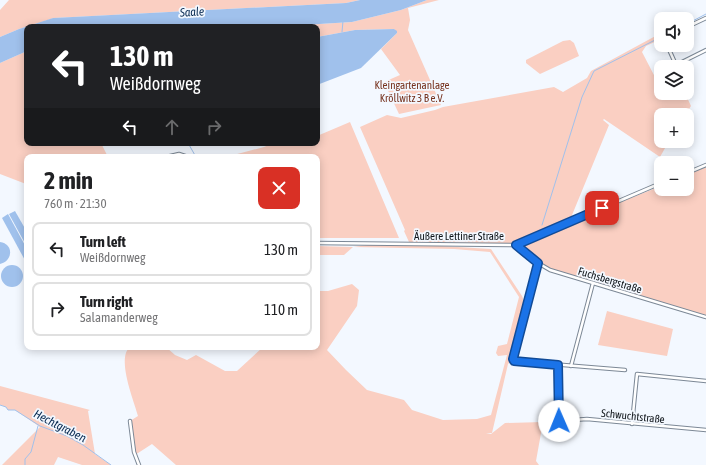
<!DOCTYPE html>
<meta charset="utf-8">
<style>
:root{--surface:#fff;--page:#f2f2f2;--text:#202124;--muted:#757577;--line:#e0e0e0}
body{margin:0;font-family:"Asap Condensed",sans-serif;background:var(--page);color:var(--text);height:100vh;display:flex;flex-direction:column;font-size:15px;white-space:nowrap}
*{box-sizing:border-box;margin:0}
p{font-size:13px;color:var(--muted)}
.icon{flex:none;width:22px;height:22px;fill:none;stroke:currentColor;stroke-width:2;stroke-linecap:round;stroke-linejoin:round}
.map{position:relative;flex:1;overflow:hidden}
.side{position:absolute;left:24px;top:154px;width:296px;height:196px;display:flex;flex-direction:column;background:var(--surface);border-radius:8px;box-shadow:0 2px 10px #0003}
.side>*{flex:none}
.banner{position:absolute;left:24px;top:24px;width:296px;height:122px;border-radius:8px;box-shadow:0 2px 10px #0003;background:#202124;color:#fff;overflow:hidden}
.tools{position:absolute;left:654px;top:12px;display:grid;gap:8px}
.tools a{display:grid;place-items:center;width:40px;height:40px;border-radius:8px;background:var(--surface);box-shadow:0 2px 10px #0003;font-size:20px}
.pin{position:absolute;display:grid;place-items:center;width:34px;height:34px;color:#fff;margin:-17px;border-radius:8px;box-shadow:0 2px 6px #0006}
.me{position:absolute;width:44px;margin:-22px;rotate:359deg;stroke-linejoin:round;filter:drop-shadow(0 0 3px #0008)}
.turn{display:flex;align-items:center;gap:14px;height:84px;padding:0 20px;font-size:18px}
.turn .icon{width:52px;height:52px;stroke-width:2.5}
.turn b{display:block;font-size:28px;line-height:34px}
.lanes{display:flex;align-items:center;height:38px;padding:0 20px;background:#0003;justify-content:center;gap:20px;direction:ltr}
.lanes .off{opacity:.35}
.round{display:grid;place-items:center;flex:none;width:42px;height:42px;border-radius:8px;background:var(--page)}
.summary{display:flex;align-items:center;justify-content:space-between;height:68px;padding:0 20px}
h1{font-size:24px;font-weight:700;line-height:30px}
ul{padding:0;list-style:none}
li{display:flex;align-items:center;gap:12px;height:54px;margin:0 8px 6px;padding:0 12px;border:2px solid var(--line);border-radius:8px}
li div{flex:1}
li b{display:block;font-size:15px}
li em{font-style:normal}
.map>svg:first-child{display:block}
</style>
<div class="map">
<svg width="706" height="465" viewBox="0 0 706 465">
<rect width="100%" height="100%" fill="#f3f8ff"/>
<!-- green -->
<g fill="#facfc2">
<polygon points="9,0 360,0 346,3 54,18 19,29 0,37 0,10"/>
<polygon points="427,0 439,0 408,8 410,20 408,30 441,105 399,114 384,82 400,75 381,49 397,33 394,29 355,30 317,37 317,27 270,27 352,22 401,10"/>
<polygon points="661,33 661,39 646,46 642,52 656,79 661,77 661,93 685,93 691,106 685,115 661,115 661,141 669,141 660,157 604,119 603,120 609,125 570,220 523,241 661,186 661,189 687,189 687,175 706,167 706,317 550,270 541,265 516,244 492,244 491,243 409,242 404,231 405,230 360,127 387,115 401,118 435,110 443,107 554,87 563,92 587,78 591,71"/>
<polygon points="570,40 574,43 579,56 540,74 526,63 526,60 563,41"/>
<polygon points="27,51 27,143 101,143 108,157 27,157 27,187 26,184 0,174 0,63"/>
<polygon points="350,122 399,238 317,238 317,157 226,157 264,147 273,143 317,143 317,136"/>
<path d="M368,245H424L491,249L522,296L526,306L513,359L508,364L492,433H486L491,434L505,423L543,422L536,461L539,465H176L152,444L135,455L130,421L138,416C134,401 116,358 130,347H166L175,355L187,360L196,355L225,371H237L263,347H317V291H328L352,284L359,290L357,306L327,350L346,370L367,390L404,400L412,410L443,420L477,419L491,415L507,355L498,356L496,353L498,346L507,344L519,297L490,252L454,249L353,247L344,255H317V246L353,247Z"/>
<polygon points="607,311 673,329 667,356 598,345"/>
<polygon points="0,386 90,410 88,411 95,454 111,465 82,465 58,457 54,465 2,465 40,427 15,410 8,410 6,407 0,405"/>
</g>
<!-- water -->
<g fill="#a0c1ec">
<polygon points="360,0 427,0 401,10 352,22 270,27 27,27 27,51 0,63 0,37 19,29 53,18 346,3"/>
<polygon points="394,29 397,31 397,33 361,68 317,85 317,37 355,30"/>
<polygon points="15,211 27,232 27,247 9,214"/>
<polygon points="8,214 27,249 27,264 2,218"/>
<path d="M0,242C14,244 13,261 0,264Z"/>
<circle cx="12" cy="276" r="11"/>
</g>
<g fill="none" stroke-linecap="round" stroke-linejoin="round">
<!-- stream -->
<g stroke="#a0c1ec" stroke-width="1">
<polyline points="687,24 706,14"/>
<polyline points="342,32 343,21"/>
<polyline points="188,143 196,157"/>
<polyline points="542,225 582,97 594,71 661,37"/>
<polyline points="0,405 6,407 8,410 15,410 40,426 67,436 83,445 111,465"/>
<polyline points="25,465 25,459 31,452 38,426"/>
</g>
<defs>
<g id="street">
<polyline points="687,27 706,18"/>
<polyline points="667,45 676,65 706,50"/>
<polyline points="166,157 179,154 188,157"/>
<polyline points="687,173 706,165"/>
<polyline points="317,243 516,245 661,183"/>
<polyline points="516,245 538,263 550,270 706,317"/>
<polyline points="538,263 513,359 514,361 625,370"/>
<polyline points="558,365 559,421 587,419 706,430"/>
<polyline points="571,366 593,283"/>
<polyline points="130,421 134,452 139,465"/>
<polyline points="632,424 637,374 706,381"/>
</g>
</defs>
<!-- street casing -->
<use href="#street" stroke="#7c8896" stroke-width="4.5"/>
<!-- street -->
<use href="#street" stroke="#fff" stroke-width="2.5"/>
</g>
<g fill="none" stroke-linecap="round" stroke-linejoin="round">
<defs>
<polyline id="route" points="559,421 558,365 514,361 513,359 538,263 516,245 602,208"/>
</defs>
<!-- route casing -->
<use href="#route" stroke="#114b97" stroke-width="10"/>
<!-- route -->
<use href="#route" stroke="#1a73e8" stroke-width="7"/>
</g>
<g text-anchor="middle" stroke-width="3.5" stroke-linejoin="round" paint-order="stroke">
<!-- park labels -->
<g font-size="11" fill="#76321e" stroke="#f3f8ff">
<text x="412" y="89">Kleingartenanlage<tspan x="412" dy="13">Kröllwitz 3 B e.V.</tspan></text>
</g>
<!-- street labels -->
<g font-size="11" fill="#0e1318" stroke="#f3f8ff">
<text x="459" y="240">Äußere Lettiner Straße</text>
<text transform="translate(610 280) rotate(17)" y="4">Fuchsbergstraße</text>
<text transform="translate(633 416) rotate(6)" y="4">Schwuchtstraße</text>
</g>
<!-- water labels -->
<g font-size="12" font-style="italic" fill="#092b52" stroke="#f3f8ff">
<text transform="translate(192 12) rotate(-3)" y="4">Saale</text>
<text transform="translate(60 426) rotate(27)" y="4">Hechtgraben</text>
</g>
</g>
</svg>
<div class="tools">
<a><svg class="icon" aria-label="sound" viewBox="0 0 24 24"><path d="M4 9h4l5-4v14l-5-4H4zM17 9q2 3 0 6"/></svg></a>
<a><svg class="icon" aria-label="layers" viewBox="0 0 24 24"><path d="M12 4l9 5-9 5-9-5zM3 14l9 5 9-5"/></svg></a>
<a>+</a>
<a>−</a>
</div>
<div class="pin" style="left:602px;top:208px;background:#d93025"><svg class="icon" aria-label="arrive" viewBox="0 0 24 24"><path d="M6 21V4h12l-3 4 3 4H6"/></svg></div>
<svg class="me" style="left:559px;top:421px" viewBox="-20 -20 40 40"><circle r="19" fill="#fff"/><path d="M0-13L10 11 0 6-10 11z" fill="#1a73e8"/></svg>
<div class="banner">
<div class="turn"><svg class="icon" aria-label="left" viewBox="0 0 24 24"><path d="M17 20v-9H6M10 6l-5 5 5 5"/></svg><div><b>130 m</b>Weißdornweg</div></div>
<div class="lanes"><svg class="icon" aria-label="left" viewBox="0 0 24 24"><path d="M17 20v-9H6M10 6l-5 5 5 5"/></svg><svg class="icon off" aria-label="ahead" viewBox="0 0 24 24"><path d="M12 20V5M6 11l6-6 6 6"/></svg><svg class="icon off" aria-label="right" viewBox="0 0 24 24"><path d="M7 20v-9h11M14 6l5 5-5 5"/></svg></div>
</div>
<section class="side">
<div class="summary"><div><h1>2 min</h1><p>760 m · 21:30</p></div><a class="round" style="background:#d93025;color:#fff"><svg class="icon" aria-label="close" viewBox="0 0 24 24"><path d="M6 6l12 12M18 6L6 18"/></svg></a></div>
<ul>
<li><svg class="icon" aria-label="left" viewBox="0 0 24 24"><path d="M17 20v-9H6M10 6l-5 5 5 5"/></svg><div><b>Turn left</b><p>Weißdornweg</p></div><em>130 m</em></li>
<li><svg class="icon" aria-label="right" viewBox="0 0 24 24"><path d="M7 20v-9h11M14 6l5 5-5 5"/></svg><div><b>Turn right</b><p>Salamanderweg</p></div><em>110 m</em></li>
</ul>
</section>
</div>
